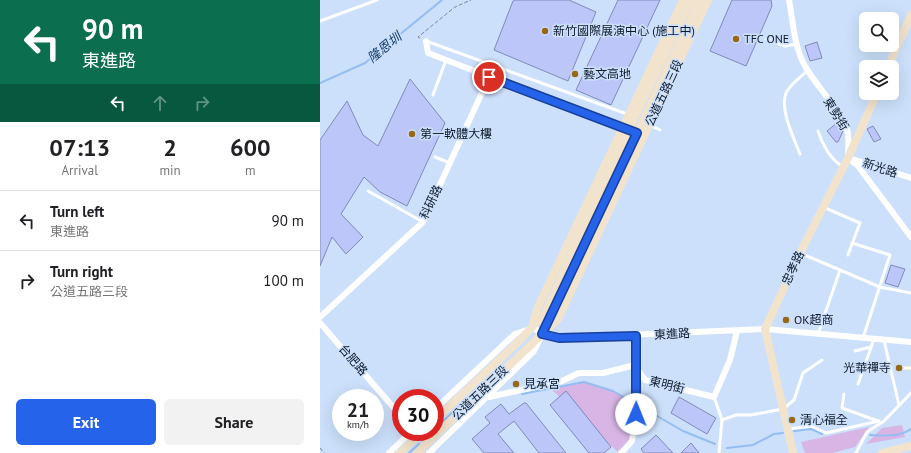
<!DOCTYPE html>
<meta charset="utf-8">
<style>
:root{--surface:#fff;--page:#f2f2f2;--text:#202124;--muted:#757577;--line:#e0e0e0;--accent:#2563eb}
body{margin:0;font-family:"PT Sans","Noto Sans TC",sans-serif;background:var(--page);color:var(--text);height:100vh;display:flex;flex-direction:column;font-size:15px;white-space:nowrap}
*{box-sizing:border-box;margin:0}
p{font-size:13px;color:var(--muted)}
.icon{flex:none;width:22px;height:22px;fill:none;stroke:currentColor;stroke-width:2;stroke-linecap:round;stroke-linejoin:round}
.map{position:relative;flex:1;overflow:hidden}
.drawer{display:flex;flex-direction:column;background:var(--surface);width:320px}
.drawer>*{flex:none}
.guide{background:#0b6e4f;color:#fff;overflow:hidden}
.controls{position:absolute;left:539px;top:12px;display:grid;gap:8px}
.controls a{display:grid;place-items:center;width:40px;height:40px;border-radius:6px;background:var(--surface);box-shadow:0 4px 16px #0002;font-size:20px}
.speed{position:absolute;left:12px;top:389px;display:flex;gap:8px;font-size:20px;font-weight:700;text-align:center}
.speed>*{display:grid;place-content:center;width:52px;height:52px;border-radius:50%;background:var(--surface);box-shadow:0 4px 16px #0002;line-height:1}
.speed small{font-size:10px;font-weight:400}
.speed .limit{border:6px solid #d22;background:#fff;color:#111}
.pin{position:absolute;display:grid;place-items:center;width:34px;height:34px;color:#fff;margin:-17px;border:2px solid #fff;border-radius:50%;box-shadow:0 1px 4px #0007}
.me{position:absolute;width:44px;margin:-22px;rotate:1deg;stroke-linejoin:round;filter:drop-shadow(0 0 3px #0008)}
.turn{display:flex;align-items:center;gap:14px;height:84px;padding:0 16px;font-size:18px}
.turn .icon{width:52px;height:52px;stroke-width:2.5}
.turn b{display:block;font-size:28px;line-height:34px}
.lanes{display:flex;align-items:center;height:38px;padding:0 16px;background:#0003;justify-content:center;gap:20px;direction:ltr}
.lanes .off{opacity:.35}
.eta{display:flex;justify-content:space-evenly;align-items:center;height:68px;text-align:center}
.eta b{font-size:24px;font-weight:800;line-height:28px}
.action{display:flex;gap:8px;margin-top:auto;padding:8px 16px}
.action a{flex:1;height:46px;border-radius:6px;background:var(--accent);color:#fff;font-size:16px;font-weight:800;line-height:46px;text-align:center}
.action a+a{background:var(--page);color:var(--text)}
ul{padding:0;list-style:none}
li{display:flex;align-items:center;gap:12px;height:60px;padding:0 16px;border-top:1px solid var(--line)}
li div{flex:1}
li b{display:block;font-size:15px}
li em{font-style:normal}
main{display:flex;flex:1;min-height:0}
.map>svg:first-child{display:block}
</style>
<main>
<section class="drawer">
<div class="guide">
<div class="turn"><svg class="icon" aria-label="left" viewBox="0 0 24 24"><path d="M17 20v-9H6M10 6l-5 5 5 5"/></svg><div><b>90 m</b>東進路</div></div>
<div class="lanes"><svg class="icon" aria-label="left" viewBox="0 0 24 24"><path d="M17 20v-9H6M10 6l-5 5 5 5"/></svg><svg class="icon off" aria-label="ahead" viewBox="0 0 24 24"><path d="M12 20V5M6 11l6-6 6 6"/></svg><svg class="icon off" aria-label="right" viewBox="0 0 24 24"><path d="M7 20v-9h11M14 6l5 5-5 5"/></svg></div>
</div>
<div class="eta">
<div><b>07:13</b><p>Arrival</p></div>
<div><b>2</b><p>min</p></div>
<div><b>600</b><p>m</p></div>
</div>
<ul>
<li><svg class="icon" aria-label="left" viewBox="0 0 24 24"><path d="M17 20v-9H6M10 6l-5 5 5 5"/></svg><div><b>Turn left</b><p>東進路</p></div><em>90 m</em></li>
<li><svg class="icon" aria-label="right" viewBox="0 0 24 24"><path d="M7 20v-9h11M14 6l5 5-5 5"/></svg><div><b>Turn right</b><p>公道五路三段</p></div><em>100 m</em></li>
</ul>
<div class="action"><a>Exit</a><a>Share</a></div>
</section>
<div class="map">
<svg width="591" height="453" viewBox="0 0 591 453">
<rect width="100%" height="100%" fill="#cce0fb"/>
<!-- green -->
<g fill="#d7b5e5">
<polygon points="264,382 293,391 316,404 312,441 299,453 230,388"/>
<polygon points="582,425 585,437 546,444 562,428"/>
<polygon points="549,427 535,447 512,453 485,453 481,442"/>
</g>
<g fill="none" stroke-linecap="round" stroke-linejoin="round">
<!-- stream -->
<g stroke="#94bdf2" stroke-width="2">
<polyline points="0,83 45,63 122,0"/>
<polyline points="202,394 264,382 293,391 314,403"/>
<polyline points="318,405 363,431 395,444"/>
<polyline points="115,429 138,407"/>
<polyline points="474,431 491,429 502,434"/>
<path d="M550,435C565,436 578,437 591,429"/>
<polyline points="106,437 112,432"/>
<polyline points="407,448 433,445 454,434 463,433"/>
<polyline points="89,453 99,444"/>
</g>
</g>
<!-- building -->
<g fill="#bcc6f9" stroke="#8089b9">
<polygon points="195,0 249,0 276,12 248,81 174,50 193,1"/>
<polygon points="298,0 340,0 291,105 256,90"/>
<polygon points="412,0 451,0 452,6 426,66 390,51"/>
<polygon points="497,42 502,58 490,61 485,46"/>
<polygon points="90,79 125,123 87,206 60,192 44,177 21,214 43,237 26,254 12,237 0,266 0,140 27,101 43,135 58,146"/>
<polygon points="517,123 523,131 518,142 516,142 507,131"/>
<polygon points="553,126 561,139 554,142 547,129"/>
<polygon points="571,265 585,269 578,287 565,283"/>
<polygon points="246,391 291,447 284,453 269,453 230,405"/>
<polygon points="359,397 396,418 387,434 351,413"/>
<polygon points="204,403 206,403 246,453 219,453 194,421 178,434 194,453 164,453 152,439 170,423 165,417 181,404 189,414"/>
<polygon points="336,435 353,453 324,453 321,449"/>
<polygon points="371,443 379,453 361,453"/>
</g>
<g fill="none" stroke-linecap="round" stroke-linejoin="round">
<!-- path -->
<g stroke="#76869c" stroke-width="1" stroke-dasharray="4 2" stroke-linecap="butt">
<polyline points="100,38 98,37 135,7 151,0"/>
<polyline points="0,448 4,453"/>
</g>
<!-- lane -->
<g stroke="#fff" stroke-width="3">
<polyline points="0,21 57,0"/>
<polyline points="446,39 465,46 477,44"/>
<polyline points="106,41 307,114"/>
<polyline points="113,95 126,60"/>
<polyline points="330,125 340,130"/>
<path d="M498,131C502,144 511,160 522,166"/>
<path d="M480,154C474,139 458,106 467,91C472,83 481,77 487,71"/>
<polyline points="115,157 130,163"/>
<polyline points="48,191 103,222"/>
<polyline points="503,207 540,223 528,255"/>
<polyline points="532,243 570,255 543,338"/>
<polyline points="480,253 560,287 591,293"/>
<polyline points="498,334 520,270"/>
<polyline points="564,340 579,405"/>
<polyline points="535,351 551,347"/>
<polyline points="583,368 591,368"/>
<polyline points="538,384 554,339"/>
<polyline points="524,394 522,408 558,421"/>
<polyline points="394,397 402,420 399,453"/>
<polyline points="402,420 416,415 431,415 463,409 474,400 483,373 502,360"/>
<polyline points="469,429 491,426 506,433 559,421"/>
<polyline points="536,453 547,432 564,421 591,393"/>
</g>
<!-- street -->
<g stroke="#fff" stroke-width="6">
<path d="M469,0C473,21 474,47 485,66C494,83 526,117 528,133C529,141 528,150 528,158L538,166L591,237"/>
<polyline points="106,41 108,53 305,129"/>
<polyline points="532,159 591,178"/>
<polyline points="0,317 103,222 169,77"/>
<polyline points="0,323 81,416"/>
<polyline points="169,397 242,381 259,373 283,373 311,366 316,367 325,380 394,397 410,360 417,331"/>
<polyline points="115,409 195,334 213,328 230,337 239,338 445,329 591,342"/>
<polyline points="69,453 91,432"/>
<polyline points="109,453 214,351 221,337"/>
<polyline points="301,453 312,441 316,414 316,336"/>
</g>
<!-- secondary -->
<g stroke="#f2e3cd" stroke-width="8">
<polyline points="568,67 591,15"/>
<polyline points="213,325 217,309 363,0"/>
<polyline points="225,329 380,0"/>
<polyline points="115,420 200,340 225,313 304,140 371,0"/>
<polyline points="80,453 102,432"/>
<polyline points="97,453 238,319 388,0"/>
<polyline points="473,453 445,329 480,253 528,158 557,93"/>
<polyline points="562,453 591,446"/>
</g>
</g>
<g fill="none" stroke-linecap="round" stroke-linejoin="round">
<defs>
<polyline id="route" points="169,77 317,133 222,334 239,338 316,336 316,414"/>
</defs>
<!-- route casing -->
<use href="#route" stroke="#184099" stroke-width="10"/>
<!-- route -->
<use href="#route" stroke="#2563eb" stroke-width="7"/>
</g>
<!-- markers -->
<g fill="#966817" stroke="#cce0fb" stroke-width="1.5">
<circle cx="225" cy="31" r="4"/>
<circle cx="416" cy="39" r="4"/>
<circle cx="255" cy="74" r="4"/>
<circle cx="92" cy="134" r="4"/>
<circle cx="466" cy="320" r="4"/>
<circle cx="579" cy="368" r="4"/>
<circle cx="196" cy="384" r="4"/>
<circle cx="472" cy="420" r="4"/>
</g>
<g text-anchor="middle" stroke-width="3" stroke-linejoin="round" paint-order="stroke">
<!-- poi labels -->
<g font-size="12" fill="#0d1929" stroke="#cce0fb" text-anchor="start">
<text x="233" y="35">新竹國際展演中心 (施工中)</text>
<text x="424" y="43">TFC ONE</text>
<text x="263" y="78">藝文高地</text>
<text x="100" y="138">第一軟體大樓</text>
<text x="474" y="324">OK超商</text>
<text x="571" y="372" text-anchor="end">光華禪寺</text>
<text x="204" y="388">見承宮</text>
<text x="480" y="424">清心福全</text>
</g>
<!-- street labels -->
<g font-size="12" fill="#0d1929" stroke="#cce0fb">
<text transform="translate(344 93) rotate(-65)" y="4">公道五路三段</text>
<text transform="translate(516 114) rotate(58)" y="4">東勢街</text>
<text transform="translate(560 168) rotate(18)" y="4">新光路</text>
<text transform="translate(111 202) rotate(-65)" y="4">科研路</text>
<text transform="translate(473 268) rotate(-65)" y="4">忠孝路</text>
<text transform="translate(352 334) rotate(-3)" y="4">東進路</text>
<text transform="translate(33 360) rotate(49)" y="4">台肥路</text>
<text transform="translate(347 385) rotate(14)" y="4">東明街</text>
<text transform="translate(160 393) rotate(-44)" y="4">公道五路三段</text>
</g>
<!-- water labels -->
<g font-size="13" font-style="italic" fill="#103868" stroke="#cce0fb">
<text transform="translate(64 47) rotate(-39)" y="5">隆恩圳</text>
</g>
</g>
</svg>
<div class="controls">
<a><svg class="icon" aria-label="search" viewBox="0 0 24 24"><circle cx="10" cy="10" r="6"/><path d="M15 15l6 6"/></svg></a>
<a><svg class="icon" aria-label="layers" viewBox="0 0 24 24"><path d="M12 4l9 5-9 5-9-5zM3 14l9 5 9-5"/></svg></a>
</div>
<div class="speed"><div>21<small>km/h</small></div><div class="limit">30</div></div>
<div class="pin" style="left:169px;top:77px;background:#d93025"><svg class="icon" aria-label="arrive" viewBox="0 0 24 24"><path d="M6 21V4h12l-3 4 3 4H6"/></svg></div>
<svg class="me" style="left:316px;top:414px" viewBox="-20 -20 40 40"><circle r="19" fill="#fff"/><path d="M0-13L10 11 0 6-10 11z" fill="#2563eb"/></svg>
</div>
</main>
